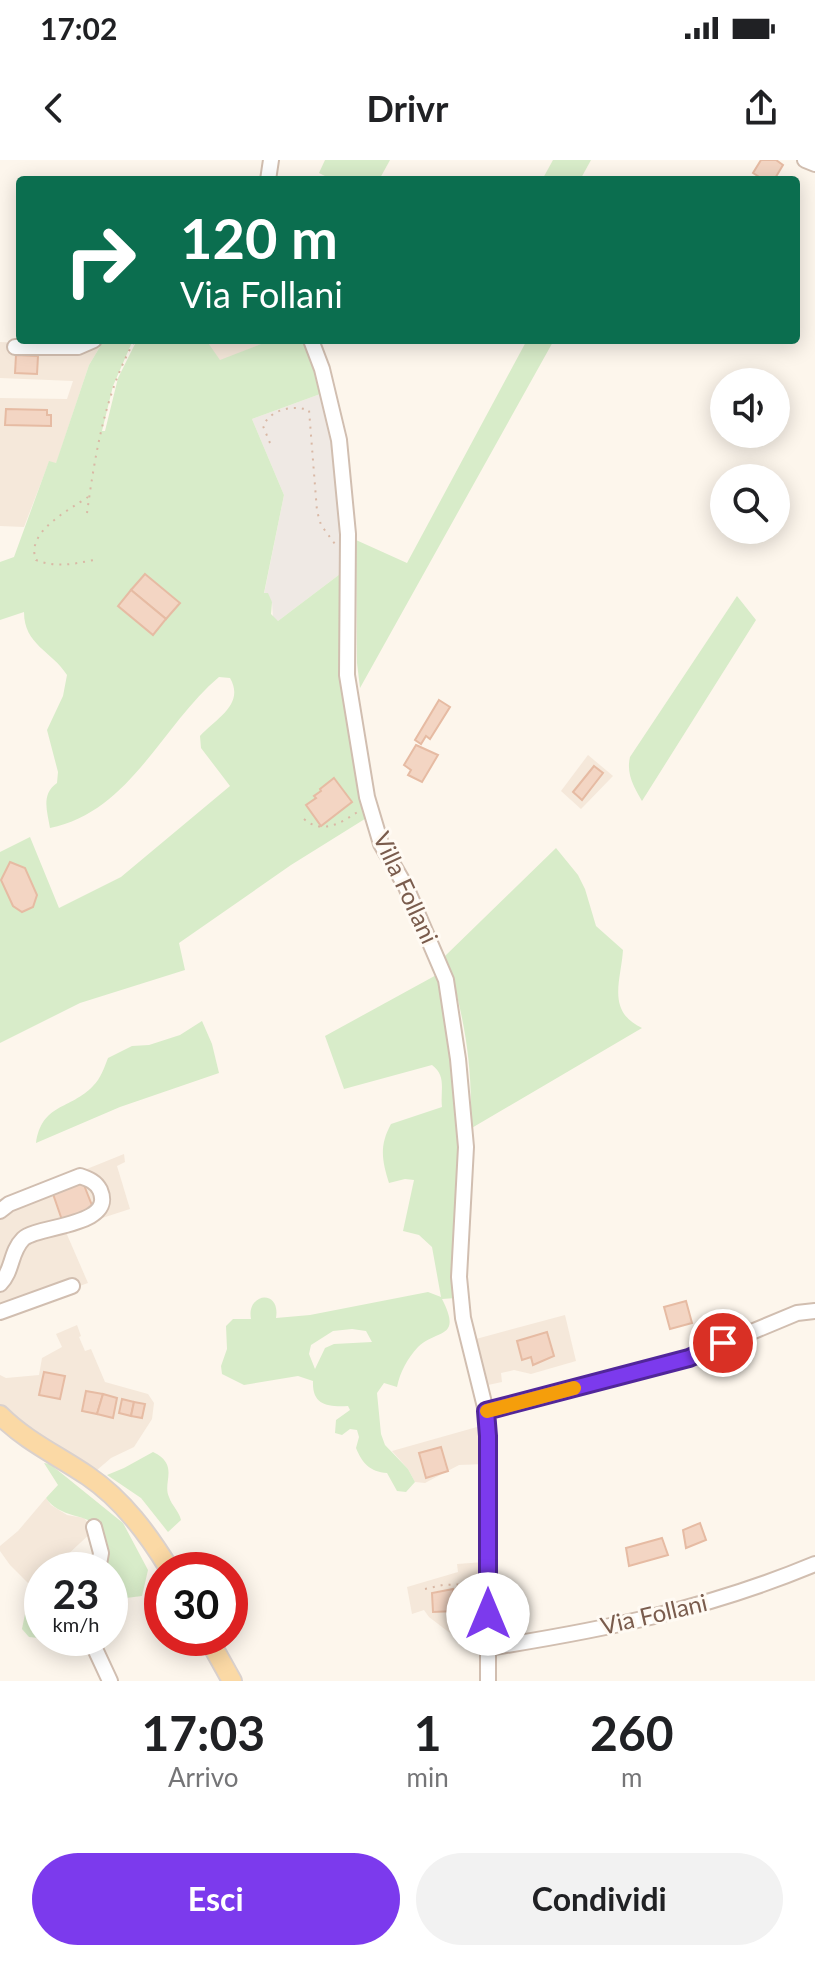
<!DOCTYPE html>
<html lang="it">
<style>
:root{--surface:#fff;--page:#f2f2f2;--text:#202124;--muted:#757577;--accent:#7c3aed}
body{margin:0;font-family:Lato,sans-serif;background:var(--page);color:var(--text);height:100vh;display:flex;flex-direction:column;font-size:30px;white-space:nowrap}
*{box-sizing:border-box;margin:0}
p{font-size:26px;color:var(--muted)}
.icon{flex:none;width:44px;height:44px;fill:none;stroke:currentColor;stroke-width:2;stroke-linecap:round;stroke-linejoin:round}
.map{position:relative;height:1521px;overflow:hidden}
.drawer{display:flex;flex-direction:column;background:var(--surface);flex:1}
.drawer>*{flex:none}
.top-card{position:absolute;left:16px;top:16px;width:784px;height:168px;border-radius:8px;box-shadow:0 4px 20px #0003;background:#0b6e4f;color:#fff;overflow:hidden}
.buttons{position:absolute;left:710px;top:208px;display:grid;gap:16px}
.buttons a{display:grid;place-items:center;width:80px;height:80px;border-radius:50%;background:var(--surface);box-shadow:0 4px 20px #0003;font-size:40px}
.speed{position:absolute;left:24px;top:1392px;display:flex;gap:16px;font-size:40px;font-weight:700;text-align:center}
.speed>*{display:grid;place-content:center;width:104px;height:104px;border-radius:50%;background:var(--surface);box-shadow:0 4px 20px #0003;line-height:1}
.speed small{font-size:20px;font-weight:400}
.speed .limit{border:12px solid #d22;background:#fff;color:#111}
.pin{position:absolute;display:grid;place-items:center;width:68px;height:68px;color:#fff;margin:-34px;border:4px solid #fff;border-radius:50%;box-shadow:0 2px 8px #0007}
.me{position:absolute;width:88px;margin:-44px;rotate:0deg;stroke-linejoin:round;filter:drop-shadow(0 0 6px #0008)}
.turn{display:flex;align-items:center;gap:28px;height:168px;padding:0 32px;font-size:36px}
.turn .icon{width:104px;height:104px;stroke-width:2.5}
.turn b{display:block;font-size:56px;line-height:68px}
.eta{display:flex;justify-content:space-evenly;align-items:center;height:136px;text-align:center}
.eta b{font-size:48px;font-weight:700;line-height:56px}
.action{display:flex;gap:16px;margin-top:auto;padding:16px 32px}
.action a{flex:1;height:92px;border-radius:48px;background:var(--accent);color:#fff;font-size:32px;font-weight:700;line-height:92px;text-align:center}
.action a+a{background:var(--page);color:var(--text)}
.status{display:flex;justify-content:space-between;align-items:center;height:56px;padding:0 40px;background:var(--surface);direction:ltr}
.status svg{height:22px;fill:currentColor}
header{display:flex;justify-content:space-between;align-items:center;height:104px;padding:0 32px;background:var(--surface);font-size:36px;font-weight:700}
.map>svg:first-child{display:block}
</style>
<div class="status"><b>17:02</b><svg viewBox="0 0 49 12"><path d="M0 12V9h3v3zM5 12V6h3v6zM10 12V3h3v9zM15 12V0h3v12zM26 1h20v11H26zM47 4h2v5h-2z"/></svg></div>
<header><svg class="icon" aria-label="back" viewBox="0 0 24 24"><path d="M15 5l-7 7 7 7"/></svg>Drivr<svg class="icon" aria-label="share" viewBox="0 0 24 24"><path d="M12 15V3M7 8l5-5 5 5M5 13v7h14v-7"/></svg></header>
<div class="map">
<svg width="815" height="1521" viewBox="0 0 815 1521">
<rect width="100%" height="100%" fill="#fdf6ec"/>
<!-- residential -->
<g fill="#f5e8da">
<polygon points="86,180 104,180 89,205 56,304 49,302 24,367 0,366 0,238 67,239 73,221 0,218 0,182 79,185"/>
<polygon points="139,180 271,180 220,201 213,191"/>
<polygon points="588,595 613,616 581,649 561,631"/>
<polygon points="124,994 125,1002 117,1006 130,1049 65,1070 88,1123 0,1154 0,1044"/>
<polygon points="565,1155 576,1201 531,1214 514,1210 501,1213 502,1222 488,1225 476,1179"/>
<polygon points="77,1165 81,1176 79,1177 85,1191 91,1189 105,1222 148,1234 154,1243 152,1259 134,1287 111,1298 97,1310 39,1277 0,1247 0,1215 6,1218 39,1215 42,1198 62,1187 56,1174"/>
<polygon points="484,1265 485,1304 459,1305 425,1323 415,1322 408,1309 392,1291"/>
<polygon points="46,1338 51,1345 67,1355 84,1358 94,1370 51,1410 42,1410 42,1418 32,1427 10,1405 0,1391 0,1386 18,1371"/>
<polygon points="484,1402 483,1459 450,1473 429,1457 424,1450 412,1454 407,1427 458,1412 457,1404"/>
</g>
<!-- industrial -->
<polygon fill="#efe9e4" points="323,233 339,330 344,411 278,461 273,458 272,442 264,434 284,335 252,259"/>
<!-- green -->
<g fill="#d8ecc9" fill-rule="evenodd">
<polygon points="325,0 390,0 379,20 333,20 319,13"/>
<polygon points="553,0 591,0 580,20 542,20"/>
<path d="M104,180H133L113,226L102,271H105L118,218L137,180H206L220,200L271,180H307L323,233L252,259L284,335L264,433H268L272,442L271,454L278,461L344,411L368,657L291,705L179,783L185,810L80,843L0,883V692L30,677L59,748L121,717L230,626L201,588L200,576C217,558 245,544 230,518L219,517C162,565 130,652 50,668C47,651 41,634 57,623L58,612L47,570L63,536L67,515C52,491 24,485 24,452L0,460V402L14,397L49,301L56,303L89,205Z"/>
<polygon points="527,180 554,180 360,528 357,503 356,380 407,403"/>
<path d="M737,436L756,460L642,641C634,627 626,614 630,597Z"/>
<path d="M556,688L578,715L585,729L596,766L623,790C621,821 606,851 642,868L470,969C474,912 464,850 445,796Z"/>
<path d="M440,813L459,965L456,1138L442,1139C463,1180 436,1169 418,1187C407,1199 400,1212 397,1227L384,1223L377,1233L381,1274L385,1285L408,1309L415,1322L406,1332L397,1331L387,1313C370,1312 362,1303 356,1288L359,1277L357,1270L350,1269L342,1275L335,1273L336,1260L350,1250L348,1246C327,1247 312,1245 313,1221L298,1216L244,1225L222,1214L221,1206L227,1189L226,1166L233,1159H251C246,1133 281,1128 276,1158L310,1155L428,1132L441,1137L432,1087L419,1075L403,1071L414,1020L405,1019L389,1023C382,1000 379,986 391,964L442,947C440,931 447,916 432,905L344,929L325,876ZM352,1169L366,1171L372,1182L334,1184L325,1188L315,1209L309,1194L311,1185L333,1171Z"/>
<path d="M202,861L212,884L219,913L120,947L36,983C42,943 70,950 93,926C101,918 104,908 108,898L132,886L149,885L180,875Z"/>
<path d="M153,1292C180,1305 162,1322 169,1337C172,1346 179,1351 181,1360L168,1372L141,1338L107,1315L124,1308Z"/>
<path d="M44,1303L50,1304L123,1363L148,1410L142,1436L110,1440V1410H102C100,1397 101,1376 95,1365C89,1355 59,1358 46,1338L58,1325Z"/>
<polygon points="42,1445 42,1478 78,1478 77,1488 71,1490 48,1479 29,1477 22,1469 25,1454"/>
</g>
<!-- building -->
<g fill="#f3d5c3" stroke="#e6bba3" stroke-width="2">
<polygon points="761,0 776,0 783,5 774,20 764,20 753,13"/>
<polygon points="16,195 38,196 37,214 15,213"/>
<polygon points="6,249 47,250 47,255 51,255 51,266 5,265"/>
<polygon points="145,414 180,443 166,459 131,430"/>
<polygon points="131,430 166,459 153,475 118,446"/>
<polygon points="439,540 450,547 430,579 426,576 421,584 415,580"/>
<polygon points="416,585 438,595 422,622 408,615 411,610 404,605"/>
<polygon points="594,606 603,613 582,640 573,632"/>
<polygon points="334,618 352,642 321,666 306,645 316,638 314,636 321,631 320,629"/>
<polygon points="10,702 25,708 37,735 33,747 22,752 13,746 1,720"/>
<polygon points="82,1020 93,1048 62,1060 52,1031"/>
<polygon points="686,1141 692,1163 670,1169 664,1147"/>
<polygon points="547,1172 554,1196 533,1205 531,1197 522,1200 517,1181"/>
<polygon points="44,1212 65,1216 60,1239 39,1235"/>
<polygon points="86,1231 103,1234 97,1254 82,1251"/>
<polygon points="103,1234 117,1238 113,1258 97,1254"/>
<polygon points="122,1239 134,1242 131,1256 119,1253"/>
<polygon points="134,1242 145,1244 142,1258 131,1256"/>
<polygon points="441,1287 448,1311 426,1318 419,1293"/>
<polygon points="700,1363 706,1380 686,1388 683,1370"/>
<polygon points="662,1378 668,1395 629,1406 626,1388"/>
<polygon points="453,1429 455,1451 433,1452 432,1433"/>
</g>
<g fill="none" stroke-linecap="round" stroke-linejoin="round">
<defs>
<g id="minor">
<polyline points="805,0 815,4"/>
<polyline points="268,20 271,0"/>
<polyline points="311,180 322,209 339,280 348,374 347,515 367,637 381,684 406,727 446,820 458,899 466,987 459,1117 463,1158 486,1251 488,1276 488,1521"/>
<polyline points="15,187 78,187 94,180"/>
<path d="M0,1051L9,1044L80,1016C89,1019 96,1022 100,1030C116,1067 37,1065 23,1079C10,1092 13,1111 0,1124"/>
<polyline points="0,1152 72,1126"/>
<polyline points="486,1251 689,1198 797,1153 815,1151"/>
<polyline points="94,1367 101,1393 98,1410"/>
<polyline points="90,1478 110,1521"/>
<path d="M488,1488C603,1470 707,1449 815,1404"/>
</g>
<g id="major">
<path d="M0,1255C26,1281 57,1295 88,1316C123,1340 148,1374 170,1410"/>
<polyline points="208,1478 232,1521"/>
</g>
</defs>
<!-- minor casing -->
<use href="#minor" stroke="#d1beb0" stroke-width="18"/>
<!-- major casing -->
<use href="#major" stroke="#dad1cd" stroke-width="22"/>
<!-- path -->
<g stroke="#d9b8a5" stroke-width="2" stroke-dasharray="2 6" stroke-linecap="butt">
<path d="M270,283L263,266C271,249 292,245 309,250L317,351L321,365L335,384"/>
<path d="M88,337C69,350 25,372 36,400C56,408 73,404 94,400"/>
<path d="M87,353C95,295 105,232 135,180"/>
<path d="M304,659C323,675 341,663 359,651"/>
<polyline points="425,1429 443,1425 475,1424"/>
</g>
<!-- minor -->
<use href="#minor" stroke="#fff" stroke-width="14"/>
<!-- major -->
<use href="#major" stroke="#fbd9a5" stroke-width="18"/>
</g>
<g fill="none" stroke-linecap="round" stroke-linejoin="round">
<defs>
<polyline id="route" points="488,1454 488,1276 486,1251 689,1198 723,1183"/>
</defs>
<!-- route casing -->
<use href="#route" stroke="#51269a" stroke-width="20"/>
<!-- route -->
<use href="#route" stroke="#7c3aed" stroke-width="14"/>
<!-- slow -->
<polyline stroke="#f59e0b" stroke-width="14" points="487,1251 574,1228"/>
</g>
<g text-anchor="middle" stroke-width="6" stroke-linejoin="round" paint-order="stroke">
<!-- street labels -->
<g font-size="24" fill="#7a5c4d" stroke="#fffaf3">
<text transform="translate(405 728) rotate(65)" y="8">Villa Follani</text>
<text transform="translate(654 1455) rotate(-13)" y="8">Via Follani</text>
</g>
</g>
</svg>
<div class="buttons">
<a><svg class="icon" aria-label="sound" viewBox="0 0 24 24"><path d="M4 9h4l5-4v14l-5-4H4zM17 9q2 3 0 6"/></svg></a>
<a><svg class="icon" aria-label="search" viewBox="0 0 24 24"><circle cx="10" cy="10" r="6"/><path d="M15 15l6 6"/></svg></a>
</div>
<div class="speed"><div>23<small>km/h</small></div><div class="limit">30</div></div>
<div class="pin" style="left:723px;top:1183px;background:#d93025"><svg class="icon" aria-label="arrive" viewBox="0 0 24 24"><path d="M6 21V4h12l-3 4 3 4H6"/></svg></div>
<svg class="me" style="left:488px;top:1454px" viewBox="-20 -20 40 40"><circle r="19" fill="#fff"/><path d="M0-13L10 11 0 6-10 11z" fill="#7c3aed"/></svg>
<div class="top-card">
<div class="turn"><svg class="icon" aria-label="right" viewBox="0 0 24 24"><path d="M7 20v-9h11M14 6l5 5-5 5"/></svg><div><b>120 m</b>Via Follani</div></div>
</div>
</div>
<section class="drawer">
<div class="eta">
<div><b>17:03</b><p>Arrivo</p></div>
<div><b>1</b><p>min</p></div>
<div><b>260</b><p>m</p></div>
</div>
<div class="action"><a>Esci</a><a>Condividi</a></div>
</section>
